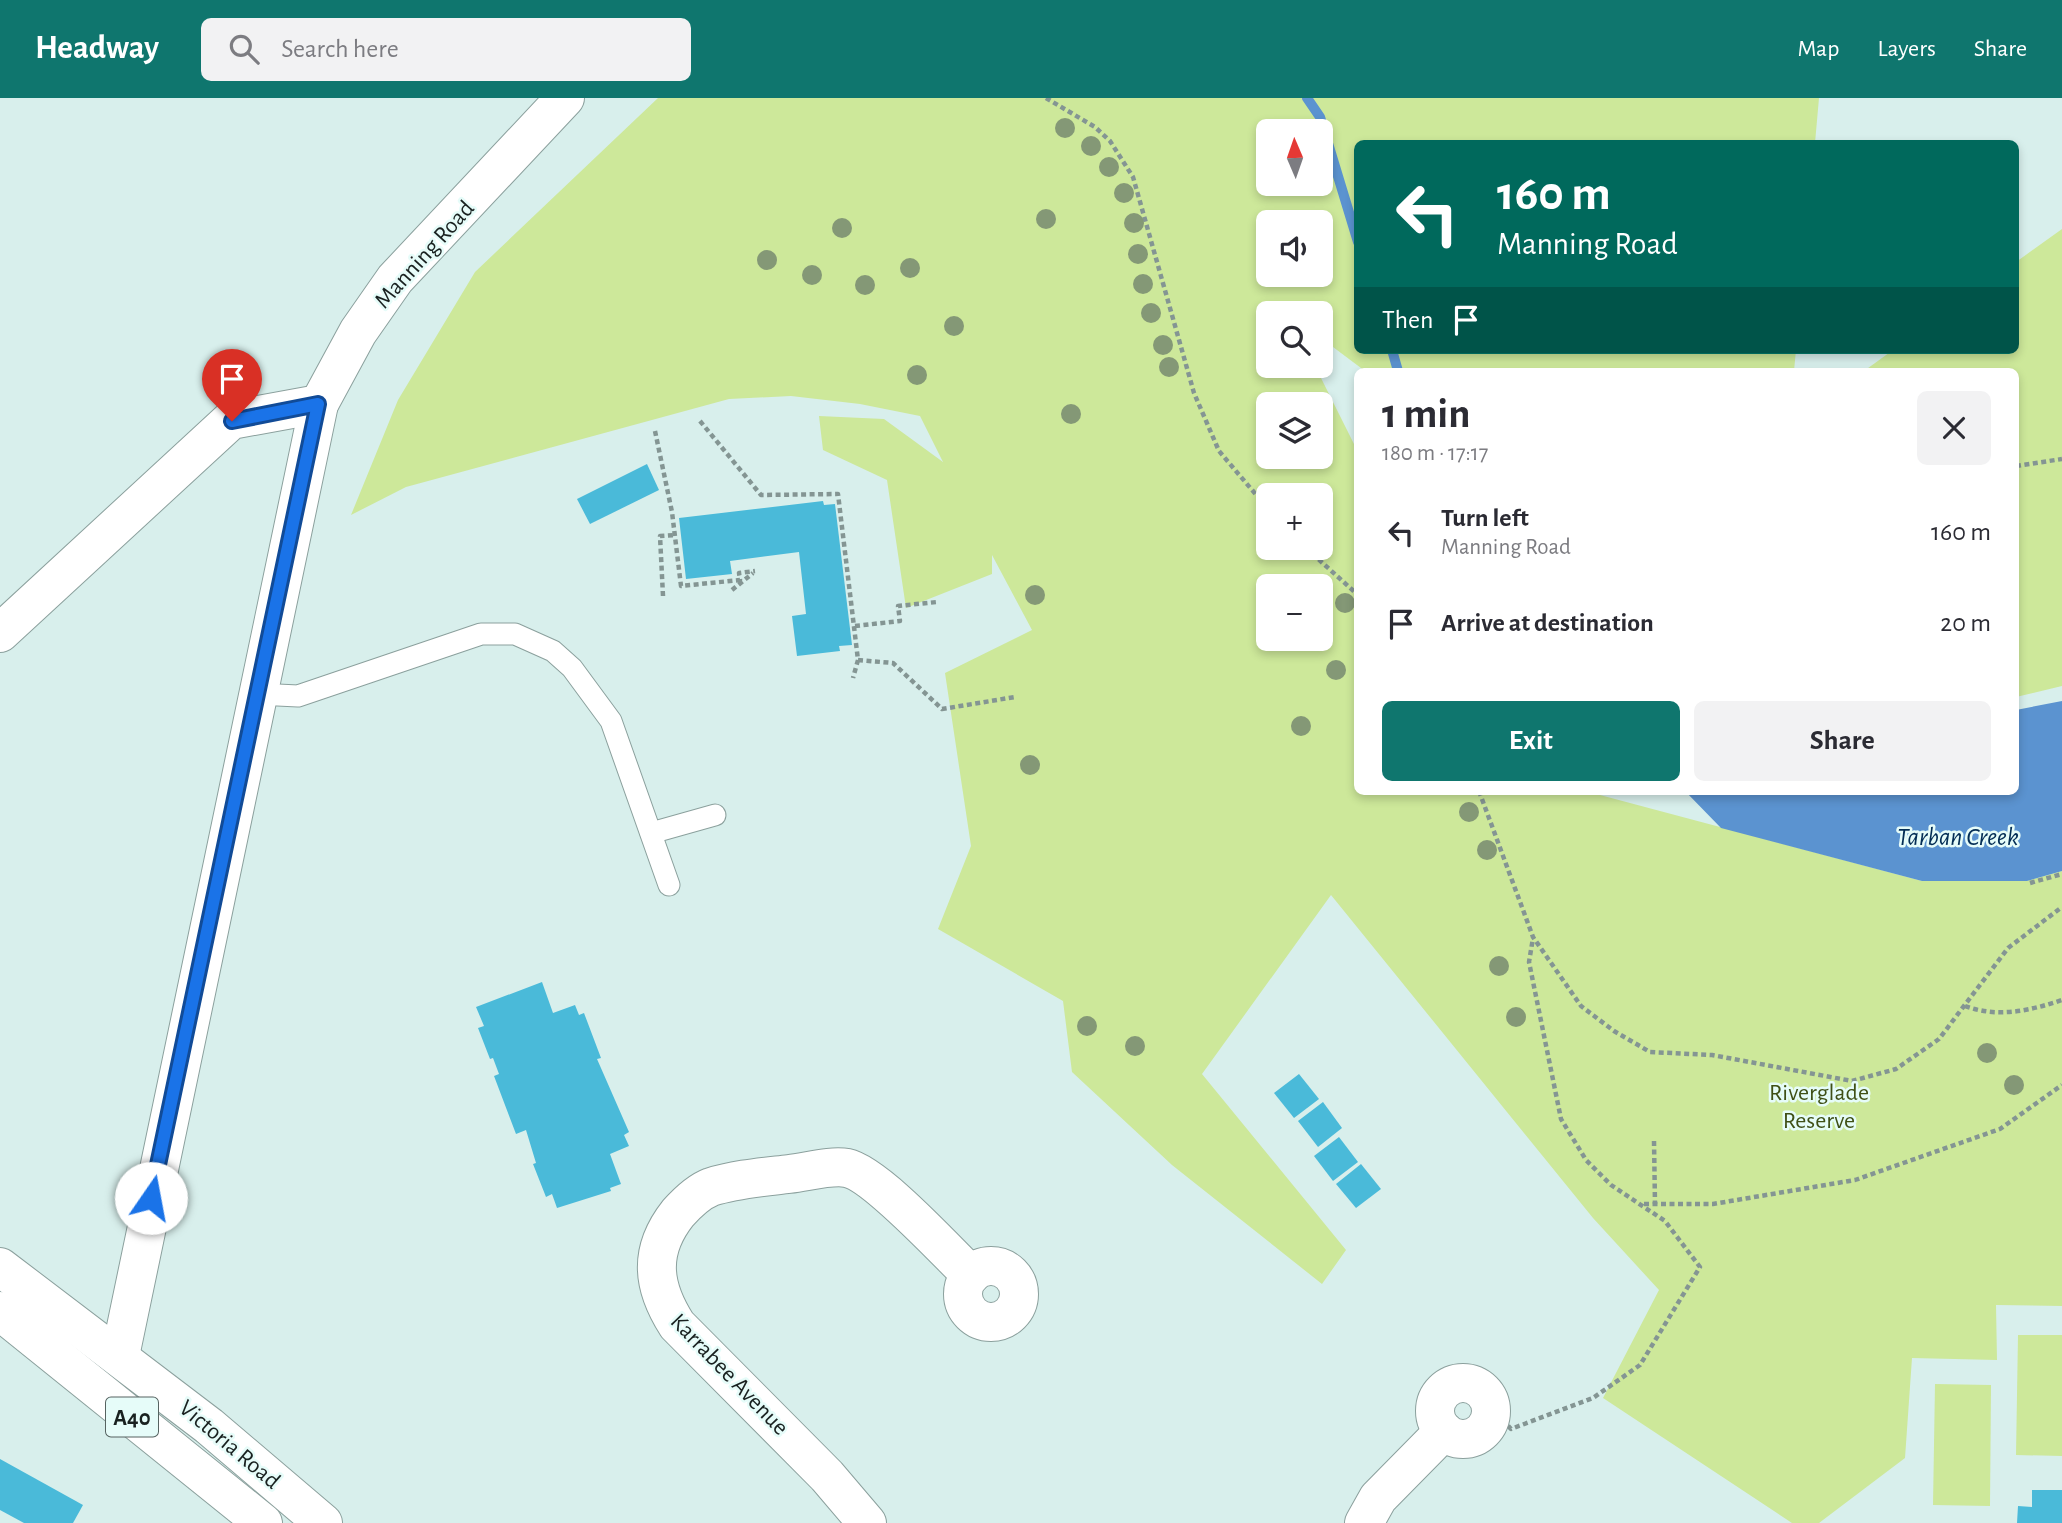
<!DOCTYPE html>
<meta charset="utf-8">
<style>
:root{--surface:#fff;--page:#f2f2f3;--text:#2b2b33;--muted:#7c7c81;--accent:#0f766e}
body{margin:0;font-family:"Alegreya Sans",sans-serif;background:var(--page);color:var(--text);height:100vh;display:flex;flex-direction:column;font-size:26px;white-space:nowrap}
*{box-sizing:border-box;margin:0}
p{font-size:23px;color:var(--muted)}
.icon{flex:none;width:38px;height:38px;fill:none;stroke:currentColor;stroke-width:2;stroke-linecap:round;stroke-linejoin:round}
.map{position:relative;flex:1;overflow:hidden}
.sheet{position:absolute;left:1354px;top:270px;width:665px;height:427px;display:flex;flex-direction:column;background:var(--surface);border-radius:10px;box-shadow:0 4px 10px #0003}
.sheet>*{flex:none}
.hud{position:absolute;left:1354px;top:42px;width:665px;height:214px;border-radius:10px;box-shadow:0 4px 10px #0003;background:#00695c;color:#fff;overflow:hidden}
.needle{width:46px;rotate:358deg}
.controls{position:absolute;left:1256px;top:21px;display:grid;gap:14px}
.controls a{display:grid;place-items:center;width:77px;height:77px;border-radius:10px;background:var(--surface);box-shadow:0 4px 10px #0003;font-size:35px}
.pin{position:absolute;display:grid;place-items:center;width:60px;height:60px;color:#fff;margin:-72px -30px;border-radius:50% 50% 50% 0;rotate:-45deg;box-shadow:0 0 7px #0007}
.pin .icon{rotate:45deg}
.me{position:absolute;width:77px;margin:-38px;rotate:12deg;stroke-linejoin:round;filter:drop-shadow(0 0 5px #0008)}
.turn{display:flex;align-items:center;gap:24px;height:147px;padding:0 28px;font-size:32px}
.turn .icon{width:91px;height:91px;stroke-width:2.5}
.turn b{display:block;font-size:49px;line-height:60px}
.then{display:flex;align-items:center;height:66px;padding:0 28px;background:#0003;gap:14px;font-size:26px}
.round{display:grid;place-items:center;flex:none;width:74px;height:74px;border-radius:10px;background:var(--page)}
.headline{display:flex;align-items:center;justify-content:space-between;height:119px;padding:0 28px}
h1{font-size:42px;font-weight:600;line-height:52px}
.primary-button{display:flex;gap:14px;margin-top:auto;padding:14px 28px}
.primary-button a{flex:1;height:80px;border-radius:10px;background:var(--accent);color:#fff;font-size:28px;font-weight:600;line-height:80px;text-align:center}
.primary-button a+a{background:var(--page);color:var(--text)}
ul{padding:0;list-style:none}
li{display:flex;align-items:center;gap:21px;height:91px;padding:0 28px}
li div{flex:1}
li b{display:block;font-size:26px}
li em{font-style:normal}
header{display:flex;align-items:center;gap:42px;box-sizing:border-box;height:98px;padding:0 35px;background:var(--accent);color:#fff}
header strong{font-size:33px}
nav{display:flex;gap:38px;margin-inline-start:auto;font-size:24px}
.search{width:490px;height:63px;background:var(--page);display:flex;align-items:center;gap:18px;box-sizing:border-box;padding:0 24px;border-radius:10px;color:var(--muted);font-size:26px}
.map>svg:first-child{display:block}
</style>
<header>
<strong>Headway</strong>
<div class="search"><svg class="icon" aria-label="search" viewBox="0 0 24 24"><circle cx="10" cy="10" r="6"/><path d="M15 15l6 6"/></svg>Search here</div>
<nav><a>Map</a><a>Layers</a><a>Share</a></nav>
</header>
<div class="map">
<svg width="2062" height="1425" viewBox="0 0 2062 1425">
<rect width="100%" height="100%" fill="#d8efec"/>
<!-- green -->
<g fill="#cde89a" fill-rule="evenodd">
<path d="M658,0H1819L1815,45L1358,46V252H1796L1794,273H1365L1321,240V215H1269V268H1315L1358,354V693H1585L1922,783H2026L2062,773V1208L1996,1207L1997,1262L1912,1260L1905,1360L1819,1425H1792L1603,1300L1659,1192L1593,1120L1331,797L1202,976L1346,1152L1322,1186L1172,1067L1072,974L1063,903L938,831L971,748L945,575L1032,532L992,457V476L906,510L887,382L823,352L819,318L884,321L943,364L920,318L860,306L791,298L729,301L406,389L351,417L398,302L475,174ZM1269,33H1321V86H1269ZM1269,124H1321V177H1269ZM1269,306H1321V359H1269ZM1269,397H1321V450H1269ZM1269,488H1321V541H1269Z"/>
<polygon points="2062,131 2062,588 2016,599 2016,273 1864,273 1893,252 2016,252 2016,164"/>
<polygon points="2018,1237 2062,1237 2062,1358 2016,1357"/>
<polygon points="1935,1286 1991,1287 1990,1408 1933,1407"/>
</g>
<!-- water -->
<polygon fill="#5b93d0" points="2062,603 2062,773 2027,783 1922,783 1721,730 1685,693 2016,693 2016,612"/>
<g fill="none" stroke-linecap="round" stroke-linejoin="round">
<!-- stream -->
<g stroke="#5b93d0" stroke-width="10">
<polyline points="1307,0 1320,19 1358,144"/>
<polyline points="1392,252 1398,273"/>
</g>
</g>
<!-- building -->
<g fill="#4abad9">
<polygon points="647,366 659,392 590,426 577,401"/>
<polygon points="823,403 824,407 835,406 852,547 839,548 840,553 797,558 792,518 806,516 799,454 730,463 732,476 686,481 679,420"/>
<polygon points="542,884 553,915 575,907 579,917 584,915 601,960 597,961 629,1034 624,1037 629,1048 610,1056 621,1086 610,1090 611,1093 557,1110 552,1096 546,1099 533,1066 536,1065 526,1032 516,1036 494,978 499,976 493,960 490,961 478,930 484,928 476,909"/>
<polygon points="1299,976 1319,1001 1294,1020 1274,995"/>
<polygon points="1323,1004 1342,1030 1318,1049 1298,1023"/>
<polygon points="1339,1039 1358,1064 1333,1083 1314,1058"/>
<polygon points="1361,1066 1381,1091 1356,1110 1336,1086"/>
<polygon points="0,1361 83,1407 73,1425 24,1425 0,1412"/>
<polygon points="2032,1392 2062,1392 2062,1425 2017,1425 2018,1408 2032,1409"/>
</g>
<g fill="none" stroke-linecap="round" stroke-linejoin="round">
<defs>
<g id="lane">
<polyline points="257,596 298,598 481,536 515,536 553,553 572,570 611,623 669,787"/>
<polyline points="651,735 715,717"/>
</g>
<g id="street">
<circle cx="991" cy="1196" r="28"/>
<polyline points="120,1258 319,306"/>
<circle cx="1463" cy="1313" r="28"/>
<path d="M867,1425L827,1378L677,1227C652,1188 648,1153 678,1115C687,1105 698,1094 711,1089C736,1081 763,1079 789,1076C807,1074 831,1067 847,1070C876,1076 947,1154 971,1177"/>
<polyline points="1364,1425 1378,1400 1444,1333"/>
</g>
<polyline id="secondary" points="0,535 231,322 319,306 358,234 395,181 565,0"/>
<g id="highway">
<polyline points="0,1169 209,1328 323,1425"/>
<polyline points="0,1213 263,1425"/>
</g>
</defs>
<!-- lane casing -->
<use href="#lane" stroke="#8ba09d" stroke-width="23"/>
<!-- street casing -->
<use href="#street" stroke="#8ba09d" stroke-width="40"/>
<!-- secondary casing -->
<use href="#secondary" stroke="#8ba09d" stroke-width="40"/>
<!-- highway casing -->
<use href="#highway" stroke="#8ba09d" stroke-width="40"/>
<!-- path -->
<g stroke="#849593" stroke-width="4.5" stroke-dasharray="5 3.5" stroke-linecap="butt">
<polyline points="1046,0 1095,29 1110,43 1133,79 1194,295 1219,353 1269,412"/>
<polyline points="700,323 761,397 838,396 858,562 853,580"/>
<polyline points="655,333 672,414 681,488 740,482 739,475 755,473"/>
<polyline points="2016,368 2062,361"/>
<polyline points="1306,450 1358,497"/>
<polyline points="732,492 753,475"/>
<polyline points="663,498 660,438 676,437"/>
<polyline points="855,528 900,523 898,508 937,504"/>
<polyline points="858,562 893,565 942,611 1015,599"/>
<polyline points="1479,693 1533,839 1581,908 1614,933 1650,954 1712,957 1852,983 1896,971 1939,941 2008,850 2062,809"/>
<polyline points="2030,785 2062,776"/>
<path d="M1965,908C1997,920 2029,913 2062,902"/>
<polyline points="1654,1043 1655,1106"/>
<polyline points="1644,1106 1713,1106 1855,1082 2000,1031 2062,987"/>
<polyline points="1491,1309 1511,1331 1593,1300 1640,1267 1700,1169 1665,1123 1611,1087 1586,1062 1561,1021 1529,864 1533,840"/>
</g>
<!-- lane -->
<use href="#lane" stroke="#fff" stroke-width="21"/>
<!-- street -->
<use href="#street" stroke="#fff" stroke-width="38"/>
<!-- secondary -->
<use href="#secondary" stroke="#fff" stroke-width="38"/>
<!-- highway -->
<use href="#highway" stroke="#fff" stroke-width="38"/>
</g>
<!-- trees -->
<g fill="#849876">
<circle cx="1065" cy="30" r="10"/>
<circle cx="1091" cy="48" r="10"/>
<circle cx="1109" cy="69" r="10"/>
<circle cx="1124" cy="95" r="10"/>
<circle cx="1046" cy="121" r="10"/>
<circle cx="1134" cy="125" r="10"/>
<circle cx="842" cy="130" r="10"/>
<circle cx="1138" cy="156" r="10"/>
<circle cx="767" cy="162" r="10"/>
<circle cx="910" cy="170" r="10"/>
<circle cx="812" cy="177" r="10"/>
<circle cx="1143" cy="186" r="10"/>
<circle cx="865" cy="187" r="10"/>
<circle cx="1151" cy="215" r="10"/>
<circle cx="954" cy="228" r="10"/>
<circle cx="1163" cy="247" r="10"/>
<circle cx="1169" cy="269" r="10"/>
<circle cx="917" cy="277" r="10"/>
<circle cx="1071" cy="316" r="10"/>
<circle cx="1035" cy="497" r="10"/>
<circle cx="1345" cy="505" r="10"/>
<circle cx="1336" cy="572" r="10"/>
<circle cx="1301" cy="628" r="10"/>
<circle cx="1030" cy="667" r="10"/>
<circle cx="1469" cy="714" r="10"/>
<circle cx="1487" cy="752" r="10"/>
<circle cx="1499" cy="868" r="10"/>
<circle cx="1516" cy="919" r="10"/>
<circle cx="1087" cy="928" r="10"/>
<circle cx="1135" cy="948" r="10"/>
<circle cx="1987" cy="955" r="10"/>
<circle cx="2014" cy="987" r="10"/>
</g>
<g fill="none" stroke-linecap="round" stroke-linejoin="round">
<defs>
<polyline id="route" points="151,1100 318,306 232,323"/>
</defs>
<!-- route casing -->
<use href="#route" stroke="#114b97" stroke-width="18"/>
<!-- route -->
<use href="#route" stroke="#1a73e8" stroke-width="12"/>
</g>
<g text-anchor="middle" stroke-width="5" stroke-linejoin="round" paint-order="stroke">
<!-- shield labels -->
<rect fill="#e6fcf9" stroke="#566361" stroke-width="2" x="106" y="1299.5" width="52" height="39" rx="5"/>
<g font-size="23" font-weight="bold" fill="#192120">
<text x="132" y="1327">A40</text>
</g>
<!-- street labels -->
<g font-size="24" fill="#192120" stroke="#e6fcf9">
<text transform="translate(424 156) rotate(-48)" y="8">Manning Road</text>
<text transform="translate(730 1276) rotate(46)" y="8">Karrabee Avenue</text>
<text transform="translate(230 1346) rotate(40)" y="8">Victoria Road</text>
</g>
<!-- park labels -->
<g font-size="24" fill="#3f5016" stroke="#e6fcf9">
<text x="1819" y="1002">Riverglade<tspan x="1819" dy="28">Reserve</tspan></text>
</g>
<!-- water labels -->
<g font-size="26" font-style="italic" fill="#032d55" stroke="#e6fcf9">
<text x="1958" y="747">Tarban Creek</text>
</g>
</g>
</svg>
<div class="controls">
<a><svg class="needle" viewBox="-14 -14 28 28"><path d="M0-13l5 13h-10z" fill="#e53935"/><path d="M0 13l5-13h-10z" fill="#7c7c81"/></svg></a>
<a><svg class="icon" aria-label="sound" viewBox="0 0 24 24"><path d="M4 9h4l5-4v14l-5-4H4zM17 9q2 3 0 6"/></svg></a>
<a><svg class="icon" aria-label="search" viewBox="0 0 24 24"><circle cx="10" cy="10" r="6"/><path d="M15 15l6 6"/></svg></a>
<a><svg class="icon" aria-label="layers" viewBox="0 0 24 24"><path d="M12 4l9 5-9 5-9-5zM3 14l9 5 9-5"/></svg></a>
<a>+</a>
<a>−</a>
</div>
<div class="pin" style="left:232px;top:323px;background:#d93025"><svg class="icon" aria-label="arrive" viewBox="0 0 24 24"><path d="M6 21V4h12l-3 4 3 4H6"/></svg></div>
<svg class="me" style="left:151px;top:1100px" viewBox="-20 -20 40 40"><circle r="19" fill="#fff"/><path d="M0-13L10 11 0 6-10 11z" fill="#1a73e8"/></svg>
<div class="hud">
<div class="turn"><svg class="icon" aria-label="left" viewBox="0 0 24 24"><path d="M17 20v-9H6M10 6l-5 5 5 5"/></svg><div><b>160 m</b>Manning Road</div></div>
<div class="then">Then<svg class="icon" aria-label="arrive" viewBox="0 0 24 24"><path d="M6 21V4h12l-3 4 3 4H6"/></svg></div>
</div>
<section class="sheet">
<div class="headline"><div><h1>1 min</h1><p>180 m · 17:17</p></div><a class="round"><svg class="icon" aria-label="close" viewBox="0 0 24 24"><path d="M6 6l12 12M18 6L6 18"/></svg></a></div>
<ul>
<li><svg class="icon" aria-label="left" viewBox="0 0 24 24"><path d="M17 20v-9H6M10 6l-5 5 5 5"/></svg><div><b>Turn left</b><p>Manning Road</p></div><em>160 m</em></li>
<li><svg class="icon" aria-label="arrive" viewBox="0 0 24 24"><path d="M6 21V4h12l-3 4 3 4H6"/></svg><div><b>Arrive at destination</b></div><em>20 m</em></li>
</ul>
<div class="primary-button"><a>Exit</a><a>Share</a></div>
</section>
</div>
